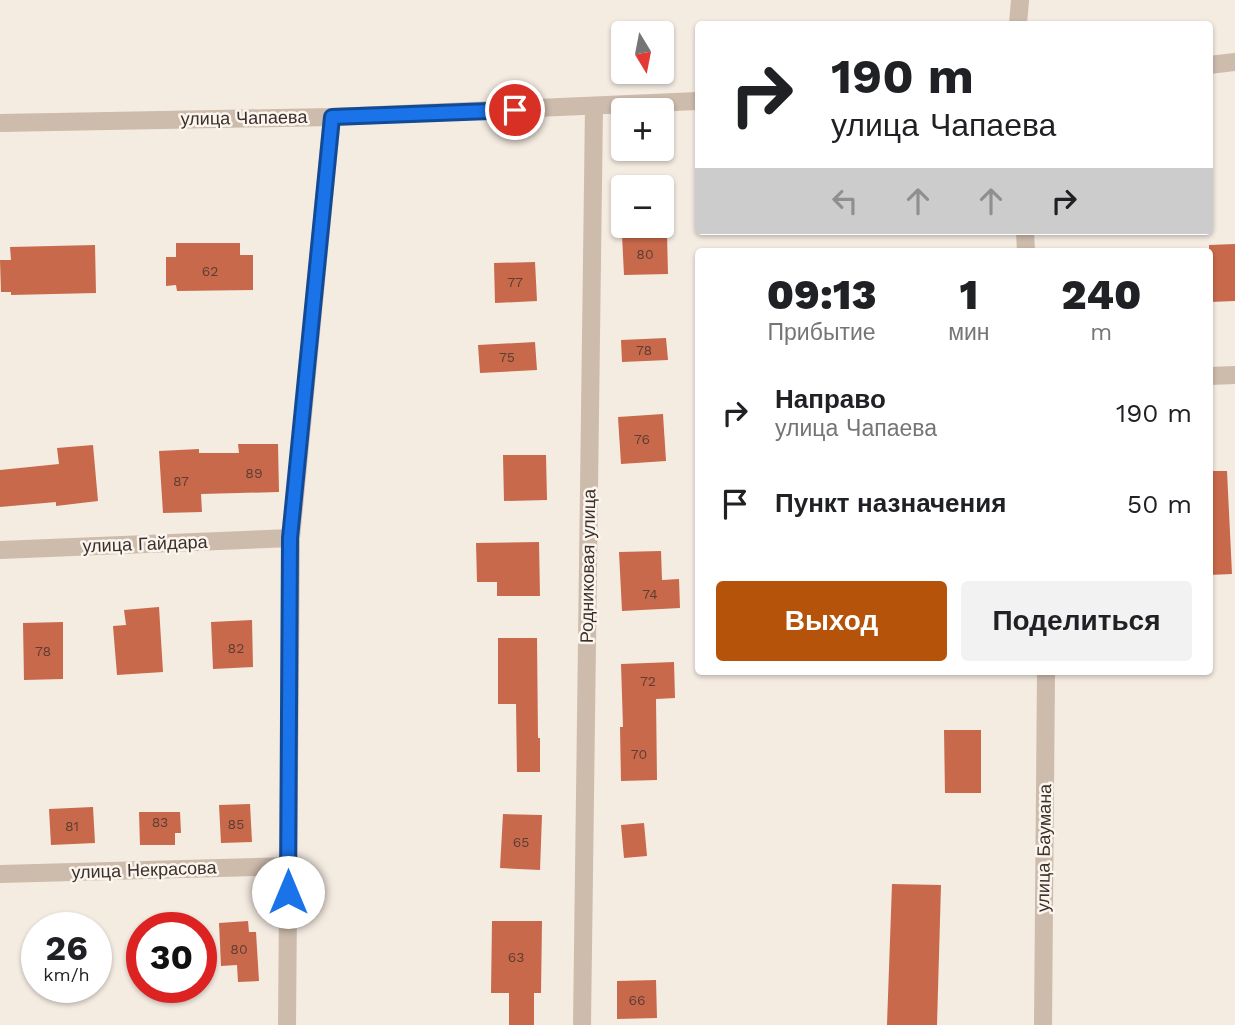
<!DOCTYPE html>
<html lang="ru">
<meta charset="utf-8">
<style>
:root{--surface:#fff;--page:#f2f2f2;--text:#202124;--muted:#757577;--accent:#b45309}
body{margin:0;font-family:"Work Sans",sans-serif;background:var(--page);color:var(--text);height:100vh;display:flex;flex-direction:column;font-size:26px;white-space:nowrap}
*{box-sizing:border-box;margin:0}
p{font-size:23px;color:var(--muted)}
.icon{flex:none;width:38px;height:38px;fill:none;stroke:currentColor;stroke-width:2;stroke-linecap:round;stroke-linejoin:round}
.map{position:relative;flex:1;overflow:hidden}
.details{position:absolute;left:695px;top:248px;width:518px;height:427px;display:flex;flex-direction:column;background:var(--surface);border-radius:7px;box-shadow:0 2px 5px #0004}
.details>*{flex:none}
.guide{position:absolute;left:695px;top:21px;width:518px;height:214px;border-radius:7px;box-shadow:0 2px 5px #0004;background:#fff;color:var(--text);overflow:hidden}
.needle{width:46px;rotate:170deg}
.fabs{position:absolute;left:611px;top:21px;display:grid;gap:14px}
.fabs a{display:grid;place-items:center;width:63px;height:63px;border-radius:7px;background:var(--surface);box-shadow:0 2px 5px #0004;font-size:35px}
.speed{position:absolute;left:21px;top:912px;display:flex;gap:14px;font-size:35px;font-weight:700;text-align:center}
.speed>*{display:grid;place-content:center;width:91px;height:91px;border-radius:50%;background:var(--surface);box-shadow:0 2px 5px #0004;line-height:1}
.speed small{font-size:18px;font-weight:400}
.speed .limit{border:10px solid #d22;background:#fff;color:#111}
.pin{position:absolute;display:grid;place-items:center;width:60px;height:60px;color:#fff;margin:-30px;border:4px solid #fff;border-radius:50%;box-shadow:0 2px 7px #0007}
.me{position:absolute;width:77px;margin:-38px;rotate:0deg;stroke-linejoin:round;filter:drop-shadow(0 0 5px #0008)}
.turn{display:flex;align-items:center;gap:24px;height:147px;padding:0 21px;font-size:32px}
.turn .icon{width:91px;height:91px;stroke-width:2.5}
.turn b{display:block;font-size:49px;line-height:60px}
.lanes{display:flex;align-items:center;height:66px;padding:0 21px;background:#0003;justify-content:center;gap:35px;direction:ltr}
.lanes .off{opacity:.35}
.eta{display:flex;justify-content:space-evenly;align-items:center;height:119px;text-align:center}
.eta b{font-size:42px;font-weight:800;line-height:49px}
.primary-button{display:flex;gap:14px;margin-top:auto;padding:14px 21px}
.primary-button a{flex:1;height:80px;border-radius:7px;background:var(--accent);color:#fff;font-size:28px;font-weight:800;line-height:80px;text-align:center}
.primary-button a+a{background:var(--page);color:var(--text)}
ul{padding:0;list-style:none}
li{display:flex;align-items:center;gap:21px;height:91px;padding:0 21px}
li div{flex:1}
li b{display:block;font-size:26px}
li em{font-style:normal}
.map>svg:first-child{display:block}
</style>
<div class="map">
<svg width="1235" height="1025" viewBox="0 0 1235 1025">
<rect width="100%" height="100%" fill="#f4ebe1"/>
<!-- building -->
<g fill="#c8694b">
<polygon points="667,234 668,274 624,275 622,235"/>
<polygon points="176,243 240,243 240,255 253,255 253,290 177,291 176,285 166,286 166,257 176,257"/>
<polygon points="1235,244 1235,301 1209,302 1209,245"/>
<polygon points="95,245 96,293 11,295 11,292 1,292 0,260 11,260 10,247"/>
<polygon points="535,262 537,301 495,303 494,263"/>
<polygon points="666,338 668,360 622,362 621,340"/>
<polygon points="535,342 537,370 480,373 478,345"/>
<polygon points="663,414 666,461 621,464 618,417"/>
<polygon points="238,444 278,444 279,492 201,494 202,512 163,513 159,451 199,449 199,453 239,453"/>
<polygon points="93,445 98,501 56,506 56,502 0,507 0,470 59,464 57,448"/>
<polygon points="503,455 546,455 547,500 504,501"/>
<polygon points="1209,471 1227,471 1232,574 1209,575"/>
<polygon points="539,542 540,596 497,596 497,582 477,582 476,543"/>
<polygon points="661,551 662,580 679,579 680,608 622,611 619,552"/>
<polygon points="159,607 163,672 117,675 113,626 126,625 124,610"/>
<polygon points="252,620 253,667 213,669 211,622"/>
<polygon points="63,622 63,679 24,680 23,623"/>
<polygon points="498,638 537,638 538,738 540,738 540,772 517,772 516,704 498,704"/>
<polygon points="674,662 675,698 656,699 657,780 621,781 620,727 623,727 621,664"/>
<polygon points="944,730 981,730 981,793 945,793"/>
<polygon points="250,804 252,842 221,843 219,805"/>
<polygon points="93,807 95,843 51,845 49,809"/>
<polygon points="139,812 180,812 181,833 175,833 175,845 140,845"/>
<polygon points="503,814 542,815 540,870 500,868"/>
<polygon points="644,823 647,856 624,858 621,825"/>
<polygon points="892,884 941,885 937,1025 887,1025"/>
<polygon points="248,921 249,932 256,932 259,981 238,982 237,965 221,966 219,923"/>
<polygon points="492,921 542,921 541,993 534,993 534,1025 509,1025 509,993 491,993"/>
<polygon points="656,980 657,1018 617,1019 617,981"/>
</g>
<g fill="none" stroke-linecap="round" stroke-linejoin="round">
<!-- minor -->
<g stroke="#cdbbac" stroke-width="18">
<polyline points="1018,24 1020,0"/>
<polyline points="1209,65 1235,62"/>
<polyline points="0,123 332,117 698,101"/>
<polyline points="1025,231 1026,252"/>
<polyline points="1209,376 1235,375"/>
<polyline points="0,550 291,538"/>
<polyline points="0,874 288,866"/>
<polyline points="287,1025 291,538 332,117"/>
<polyline points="582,1025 594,107"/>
<polyline points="1043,1025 1046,672"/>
</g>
</g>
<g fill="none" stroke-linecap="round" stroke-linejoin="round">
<defs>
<polyline id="route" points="288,892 290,538 332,117 515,110"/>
</defs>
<!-- route casing -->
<use href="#route" stroke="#114b97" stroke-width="18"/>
<!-- route -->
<use href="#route" stroke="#1a73e8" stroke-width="12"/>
</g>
<g text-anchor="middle" stroke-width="5" stroke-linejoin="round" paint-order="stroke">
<!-- number labels -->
<g font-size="14" fill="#5e3e33">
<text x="645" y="259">80</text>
<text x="210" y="276">62</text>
<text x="515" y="287">77</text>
<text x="644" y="355">78</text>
<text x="507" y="362">75</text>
<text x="642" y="444">76</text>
<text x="254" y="478">89</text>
<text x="181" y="486">87</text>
<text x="650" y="599">74</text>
<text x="236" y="653">82</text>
<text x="43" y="656">78</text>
<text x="648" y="686">72</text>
<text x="639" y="759">70</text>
<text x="160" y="827">83</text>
<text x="236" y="829">85</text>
<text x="72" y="831">81</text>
<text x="521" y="847">65</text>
<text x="239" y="954">80</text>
<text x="516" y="962">63</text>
<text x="637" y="1005">66</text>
</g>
<!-- street labels -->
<g font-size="18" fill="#3b302b" stroke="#fbf5ee">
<text transform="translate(244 118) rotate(-1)" y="6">улица Чапаева</text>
<text transform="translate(145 544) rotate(-2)" y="6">улица Гайдара</text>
<text transform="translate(588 566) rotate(-89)" y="6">Родниковая улица</text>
<text transform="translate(1044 848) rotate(-89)" y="6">улица Баумана</text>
<text transform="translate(144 870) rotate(-2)" y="6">улица Некрасова</text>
</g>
</g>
</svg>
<div class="fabs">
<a><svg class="needle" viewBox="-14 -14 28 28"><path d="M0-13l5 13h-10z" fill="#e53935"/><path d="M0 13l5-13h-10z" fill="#757577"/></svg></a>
<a>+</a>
<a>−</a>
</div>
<div class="speed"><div>26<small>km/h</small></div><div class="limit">30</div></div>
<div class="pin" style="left:515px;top:110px;background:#d93025"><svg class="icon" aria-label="arrive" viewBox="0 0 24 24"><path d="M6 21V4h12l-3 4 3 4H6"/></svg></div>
<svg class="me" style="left:288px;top:892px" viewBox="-20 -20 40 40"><circle r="19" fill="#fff"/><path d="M0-13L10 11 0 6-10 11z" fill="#1a73e8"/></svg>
<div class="guide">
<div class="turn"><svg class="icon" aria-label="right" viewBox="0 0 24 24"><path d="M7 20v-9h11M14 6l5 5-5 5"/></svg><div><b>190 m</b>улица Чапаева</div></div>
<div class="lanes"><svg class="icon off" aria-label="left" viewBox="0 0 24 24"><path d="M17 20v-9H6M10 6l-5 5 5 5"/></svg><svg class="icon off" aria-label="ahead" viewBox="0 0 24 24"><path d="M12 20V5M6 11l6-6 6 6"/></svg><svg class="icon off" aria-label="ahead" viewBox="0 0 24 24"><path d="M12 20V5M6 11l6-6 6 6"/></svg><svg class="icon" aria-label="right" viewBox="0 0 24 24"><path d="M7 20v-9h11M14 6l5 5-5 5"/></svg></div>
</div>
<section class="details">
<div class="eta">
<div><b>09:13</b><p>Прибытие</p></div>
<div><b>1</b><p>мин</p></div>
<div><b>240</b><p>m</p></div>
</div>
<ul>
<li><svg class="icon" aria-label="right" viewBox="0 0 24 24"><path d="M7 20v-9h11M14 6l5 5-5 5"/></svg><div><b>Направо</b><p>улица Чапаева</p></div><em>190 m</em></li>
<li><svg class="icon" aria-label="arrive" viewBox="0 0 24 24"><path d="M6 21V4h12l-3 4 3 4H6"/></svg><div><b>Пункт назначения</b></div><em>50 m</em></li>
</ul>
<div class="primary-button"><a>Выход</a><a>Поделиться</a></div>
</section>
</div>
